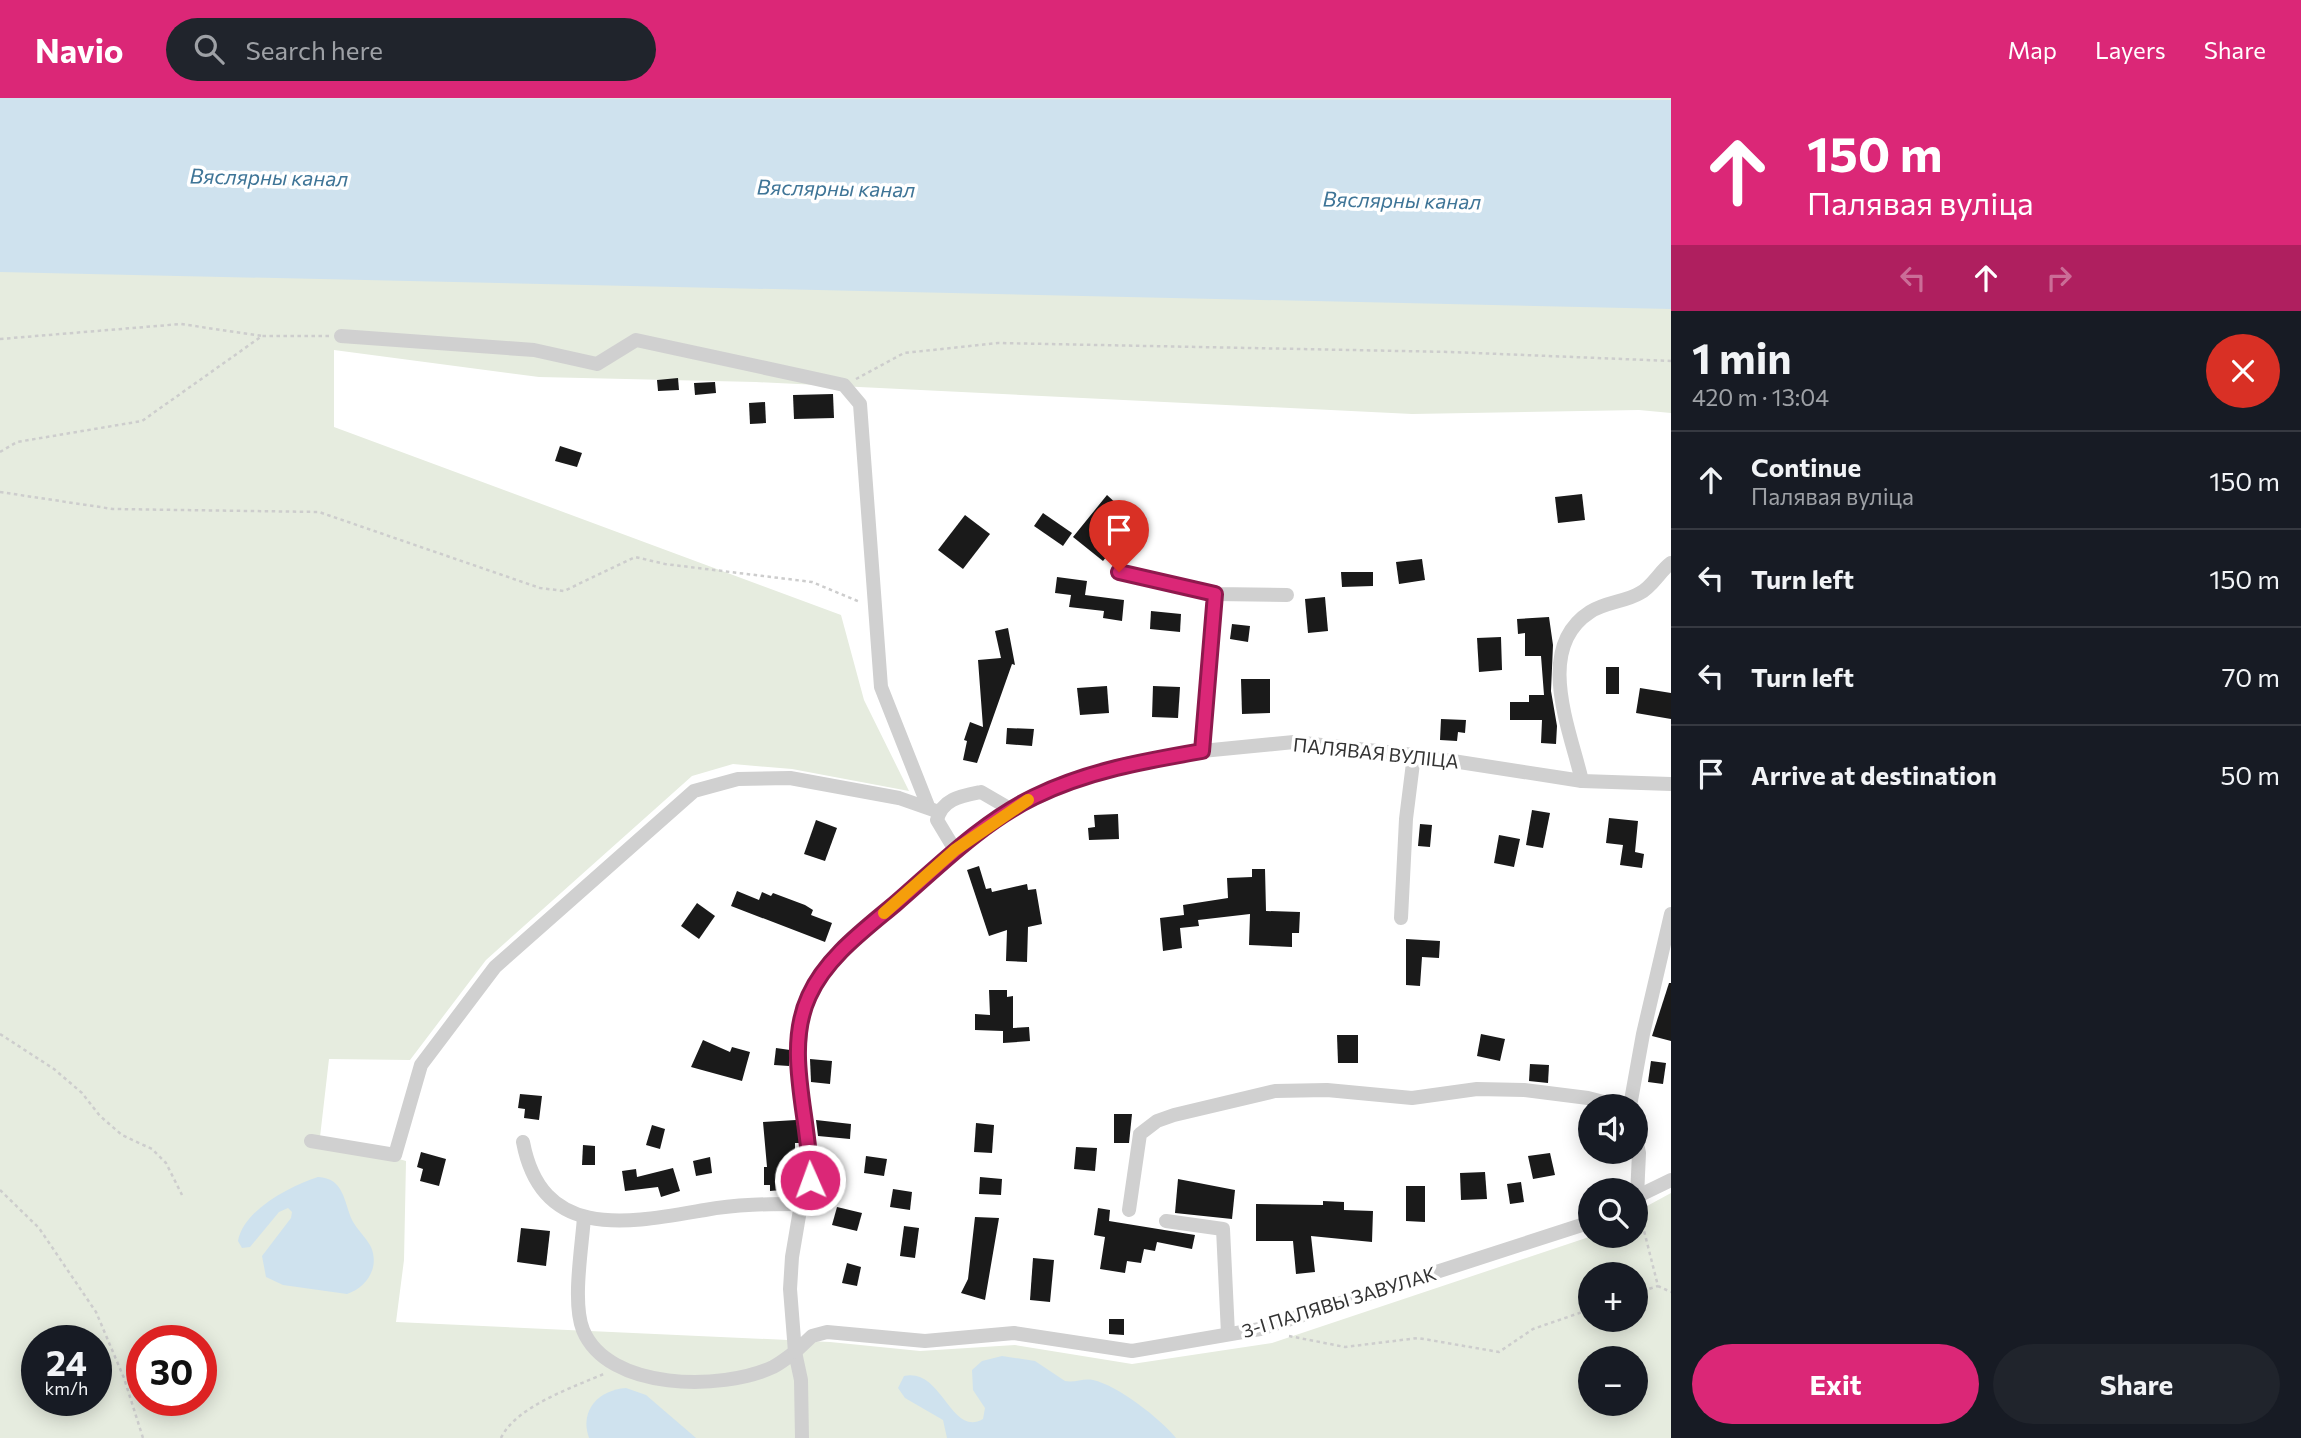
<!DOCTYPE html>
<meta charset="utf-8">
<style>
:root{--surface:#171b24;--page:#20242c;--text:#f1f3f6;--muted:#9ea1a6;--line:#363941;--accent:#db2777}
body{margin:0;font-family:Commissioner,sans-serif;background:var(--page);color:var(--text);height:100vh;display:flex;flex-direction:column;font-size:26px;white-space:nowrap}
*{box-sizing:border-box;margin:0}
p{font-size:23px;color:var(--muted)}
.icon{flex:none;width:38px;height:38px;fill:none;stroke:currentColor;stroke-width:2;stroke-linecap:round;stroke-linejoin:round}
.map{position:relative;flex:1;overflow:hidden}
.panel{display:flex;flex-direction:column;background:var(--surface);width:630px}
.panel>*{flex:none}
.guide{background:#db2777;color:#fff;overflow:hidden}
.controls{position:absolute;left:1578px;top:996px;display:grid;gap:14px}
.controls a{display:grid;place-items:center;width:70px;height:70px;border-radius:50%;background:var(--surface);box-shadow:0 4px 18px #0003;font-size:35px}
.speed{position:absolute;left:21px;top:1227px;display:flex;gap:14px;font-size:35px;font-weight:700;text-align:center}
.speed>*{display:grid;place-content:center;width:91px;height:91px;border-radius:50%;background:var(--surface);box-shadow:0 4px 18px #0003;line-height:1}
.speed small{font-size:18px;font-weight:400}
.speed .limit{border:10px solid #d22;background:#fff;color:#111}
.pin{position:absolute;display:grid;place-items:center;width:60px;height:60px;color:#fff;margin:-72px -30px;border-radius:50% 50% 50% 0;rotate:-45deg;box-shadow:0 0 7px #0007}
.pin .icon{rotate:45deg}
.me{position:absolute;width:77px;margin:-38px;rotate:358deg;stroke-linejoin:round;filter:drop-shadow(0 0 5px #0008)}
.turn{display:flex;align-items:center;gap:24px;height:147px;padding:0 21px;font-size:32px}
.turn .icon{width:91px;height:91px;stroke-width:2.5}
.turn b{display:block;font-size:49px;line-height:60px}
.lanes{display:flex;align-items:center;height:66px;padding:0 21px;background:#0003;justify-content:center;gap:35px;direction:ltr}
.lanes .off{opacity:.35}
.round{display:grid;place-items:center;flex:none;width:74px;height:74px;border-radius:37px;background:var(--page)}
.head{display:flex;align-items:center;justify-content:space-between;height:119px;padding:0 21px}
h1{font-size:42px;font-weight:700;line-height:52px}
.action{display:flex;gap:14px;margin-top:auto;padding:14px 21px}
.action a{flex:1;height:80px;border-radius:42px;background:var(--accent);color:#fff;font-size:28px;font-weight:700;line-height:80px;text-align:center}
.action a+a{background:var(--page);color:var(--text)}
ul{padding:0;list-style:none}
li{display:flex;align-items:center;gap:21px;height:98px;padding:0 21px;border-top:2px solid var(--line)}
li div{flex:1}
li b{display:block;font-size:26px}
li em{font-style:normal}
header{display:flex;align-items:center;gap:42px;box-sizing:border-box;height:98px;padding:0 35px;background:var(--accent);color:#fff}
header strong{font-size:33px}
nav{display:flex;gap:38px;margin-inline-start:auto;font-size:24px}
.search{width:490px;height:63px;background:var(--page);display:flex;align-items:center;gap:18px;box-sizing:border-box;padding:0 24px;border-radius:38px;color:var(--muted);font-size:26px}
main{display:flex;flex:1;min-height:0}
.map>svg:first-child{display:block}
</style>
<header>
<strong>Navio</strong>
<div class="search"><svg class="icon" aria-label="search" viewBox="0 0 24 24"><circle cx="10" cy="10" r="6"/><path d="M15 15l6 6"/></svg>Search here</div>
<nav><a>Map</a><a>Layers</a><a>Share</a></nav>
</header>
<main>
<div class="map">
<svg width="1671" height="1340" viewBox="0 0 1671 1340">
<rect width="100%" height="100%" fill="#fff"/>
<!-- green -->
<path fill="#e6ecdf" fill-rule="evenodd" d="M0,0H1671V315L1639,312L1412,316L756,284L539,279L334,252V329L841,517L864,602L909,693L792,671L733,666L692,678L486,862L410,962L329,961L320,1039L406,1063L404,1162L396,1224L830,1244L920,1253L1015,1247L1132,1266L1272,1245L1592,1138H1636V1114L1671,1095V1340H0ZM1591,1176H1636V1222H1591ZM37,1242H96V1302H37ZM142,1242H201V1302H142ZM1591,1260H1636V1306H1591Z"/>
<!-- water -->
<g fill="#cfe2ee">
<polygon points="0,0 1671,2 1671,211 0,174"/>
<path d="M318,1079C344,1080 344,1104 352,1122C357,1132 366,1139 371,1149C380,1170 366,1190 347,1196L283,1187L266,1179L262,1158L291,1120L292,1114L288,1110L279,1114L250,1149L242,1150L238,1143C244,1111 291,1088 318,1079Z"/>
<path d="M1002,1258L1035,1263L1065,1283C1075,1285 1083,1280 1093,1282C1117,1287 1161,1321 1176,1340H947L943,1322L905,1300L898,1290L904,1278C942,1269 951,1340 983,1321L985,1310L973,1292L972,1272L982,1263Z"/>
<path d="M626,1290L646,1297L696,1340H589C579,1312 599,1292 626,1290Z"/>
</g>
<!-- building -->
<g fill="#1a1a1a">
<polygon points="678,280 679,292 658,293 657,282"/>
<polygon points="715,284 716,295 695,297 694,285"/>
<polygon points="833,296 834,320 794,321 793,297"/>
<polygon points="765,304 766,325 750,326 749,305"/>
<polygon points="560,348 582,355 577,369 555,363"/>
<polygon points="1582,396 1585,422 1558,425 1555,399"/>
<polygon points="1107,397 1119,408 1107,422 1114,427 1108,435 1119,443 1103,463 1073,439"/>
<polygon points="1043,415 1072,435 1063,448 1034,428"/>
<polygon points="965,417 990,436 963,471 938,452"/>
<polygon points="1422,461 1425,482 1399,486 1396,464"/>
<polygon points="1341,474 1373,474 1373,488 1342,489"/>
<polygon points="1057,479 1087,483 1085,497 1124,502 1122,523 1103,520 1104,513 1069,509 1071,497 1055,495"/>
<polygon points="1325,499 1328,533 1308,535 1305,501"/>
<polygon points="1151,513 1181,516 1180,534 1150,531"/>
<polygon points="1549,519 1553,547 1551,593 1557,628 1556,646 1541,645 1542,622 1510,622 1510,604 1529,604 1529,597 1544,597 1541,558 1525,558 1525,535 1518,536 1517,521"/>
<polygon points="1232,526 1250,528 1248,544 1230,541"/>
<polygon points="1008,530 1015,567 1012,566 977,665 963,662 967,643 964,642 970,624 983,629 978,562 1001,560 995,533"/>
<polygon points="1501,539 1502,572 1479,574 1477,540"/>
<rect x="1606" y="569" width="13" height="27"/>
<polygon points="1241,581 1270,581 1270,615 1242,616"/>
<polygon points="1107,588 1109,615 1080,617 1077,590"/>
<polygon points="1153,588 1180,589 1178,620 1152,619"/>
<polygon points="1640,590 1671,595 1671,621 1636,615"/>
<polygon points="1441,621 1466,622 1465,635 1458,634 1457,643 1440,642"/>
<polygon points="1007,630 1034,631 1032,648 1006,646"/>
<polygon points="1532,712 1550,715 1543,750 1526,747"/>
<polygon points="1118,716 1119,741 1089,742 1088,730 1095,729 1094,717"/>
<polygon points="1609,720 1638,723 1635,754 1644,756 1642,770 1620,767 1623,747 1606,745"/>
<polygon points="816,722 837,730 825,763 804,756"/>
<polygon points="1420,726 1432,727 1430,749 1418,748"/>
<polygon points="1499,737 1520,741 1514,769 1494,765"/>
<polygon points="979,768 986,791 991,790 992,794 1027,786 1028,792 1036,791 1042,826 1028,829 1027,864 1006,863 1007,832 989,838 967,772"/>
<polygon points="1252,771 1265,771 1266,813 1300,814 1299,835 1292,835 1292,849 1249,847 1250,816 1198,822 1199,828 1180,830 1182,850 1163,853 1160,820 1184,817 1183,807 1228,800 1227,780 1252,779"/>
<polygon points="737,793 759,802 762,794 771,798 773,795 805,807 813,812 811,817 832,825 825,844 731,808"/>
<polygon points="697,805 715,818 699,841 681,828"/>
<polygon points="1406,841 1440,843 1439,860 1422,859 1420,888 1406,887"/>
<polygon points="1669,885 1671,885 1671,943 1652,938"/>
<polygon points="989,892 1007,892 1007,899 1013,898 1013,930 1029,929 1030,943 1003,945 1003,933 975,932 975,916 990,917"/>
<polygon points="1481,936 1505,941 1500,963 1477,958"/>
<polygon points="1337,937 1358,937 1358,965 1338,965"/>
<polygon points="703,942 730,954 732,949 750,954 742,983 691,969"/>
<polygon points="776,950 790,952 789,968 774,967"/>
<polygon points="810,961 832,963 830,986 811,984"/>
<polygon points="1651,963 1666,965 1663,986 1648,984"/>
<polygon points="1530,966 1549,967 1548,985 1529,983"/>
<polygon points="520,996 542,998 539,1022 524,1020 525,1011 518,1010"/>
<polygon points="1114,1016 1132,1016 1129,1045 1114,1045"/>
<polygon points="796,1022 800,1045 795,1045 795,1087 781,1087 781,1092 770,1093 770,1087 764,1087 764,1069 767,1069 763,1024"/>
<polygon points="816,1022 851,1026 850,1041 818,1038"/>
<polygon points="976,1025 994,1027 992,1055 974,1054"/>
<polygon points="652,1027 665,1031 660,1051 646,1047"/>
<polygon points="583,1047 595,1048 595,1067 582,1067"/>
<polygon points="1076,1049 1097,1050 1095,1073 1074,1071"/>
<polygon points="421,1054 446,1061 439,1088 420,1083 423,1071 417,1069"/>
<polygon points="1550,1055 1555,1077 1533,1081 1528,1058"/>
<polygon points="866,1058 887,1061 884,1078 864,1075"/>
<polygon points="710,1059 712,1075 696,1078 693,1063"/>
<polygon points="673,1070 680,1093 661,1099 658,1089 625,1093 622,1073 636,1071 637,1079"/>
<polygon points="1485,1074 1487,1101 1461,1102 1460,1075"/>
<polygon points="980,1079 1002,1081 1001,1097 979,1096"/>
<polygon points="1178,1081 1235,1092 1232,1121 1175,1115"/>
<polygon points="1521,1084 1524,1104 1510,1106 1507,1086"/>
<polygon points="1406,1088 1425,1088 1425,1124 1406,1123"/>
<polygon points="893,1091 912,1094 910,1112 890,1109"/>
<polygon points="1323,1103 1344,1104 1344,1112 1373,1113 1372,1144 1311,1138 1315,1174 1296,1176 1293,1143 1256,1143 1256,1106 1323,1107"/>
<polygon points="837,1109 862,1115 857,1133 832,1127"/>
<polygon points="1098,1110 1110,1112 1109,1123 1195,1137 1192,1151 1157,1144 1155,1153 1144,1151 1141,1165 1127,1163 1125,1175 1100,1171 1105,1139 1094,1137"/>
<polygon points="975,1119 999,1120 985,1202 961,1195 968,1181"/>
<polygon points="904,1128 919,1130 915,1160 900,1158"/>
<polygon points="521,1130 550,1133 546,1168 517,1164"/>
<polygon points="1033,1160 1054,1162 1050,1204 1030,1202"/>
<polygon points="847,1165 861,1169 857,1188 842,1185"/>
<polygon points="1109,1221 1124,1221 1124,1237 1109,1236"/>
</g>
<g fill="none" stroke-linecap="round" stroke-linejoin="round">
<!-- path -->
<g stroke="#cdcdcd" stroke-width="2.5" stroke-dasharray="3.5 3.5" stroke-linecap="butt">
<polyline points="0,241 181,226 262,238"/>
<polyline points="856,281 904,255 998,245 1451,254 1671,263"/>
<polyline points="0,354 17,344 142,323 262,238 329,238"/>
<polyline points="0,394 113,411 319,414 540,490 564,493 635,459 665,466 812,484 860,504"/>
<polyline points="0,936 54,971 82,995 100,1018 122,1037 152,1051 166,1065 182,1097"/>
<polyline points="0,1092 39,1130 96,1214 124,1280 143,1340"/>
<polyline points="1639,1113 1658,1188 1671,1194"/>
<polyline points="1636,1195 1658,1188"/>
<polyline points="1289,1238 1345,1249 1418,1240 1499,1254 1533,1231 1591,1211"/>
<path d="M501,1340C516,1308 574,1289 606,1275"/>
</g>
<!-- minor -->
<g stroke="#d0d0d0" stroke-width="14">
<polyline points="341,238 534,252 597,266 636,242 844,287 860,306 881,589 928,708"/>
<polyline points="1119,474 1215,496 1287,497"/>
<polyline points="1202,653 1215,496"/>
<path d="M1582,683C1570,631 1534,550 1590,514C1605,504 1625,504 1640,495C1652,489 1660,473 1671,465"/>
<path d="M955,752L937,722C942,701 961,698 981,694L1012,712"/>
<polyline points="1401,820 1406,721 1414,657"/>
<polyline points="1630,1008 1643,936 1671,816"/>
<polyline points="1636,1041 1639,1055 1637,1099"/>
<polyline points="311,1043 395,1057 421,967 495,869 694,693 738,681 790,680 899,700 939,714"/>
<path d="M523,1044C542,1144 629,1125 705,1112C736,1106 769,1106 801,1106"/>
<polyline points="1636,1099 1671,1082"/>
<polyline points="1129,1112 1140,1036 1157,1023 1174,1017 1275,993 1327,992 1412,1000 1477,991 1524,992 1588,1000 1619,1008"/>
<path d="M584,1119C582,1149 572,1205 583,1232C608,1293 722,1293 773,1269C781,1265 788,1259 795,1254L801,1282L802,1340"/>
<polyline points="1166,1123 1223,1131 1228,1236"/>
<polyline points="1591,1124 1260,1231 1132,1253 1014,1235 925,1243 827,1234 812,1238 795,1254 790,1191 792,1159 801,1106 810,1082 811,1057 799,971 801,926 809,898 829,866 870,827 955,752 1012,712 1065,686 1126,666 1202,653 1294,644 1414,657 1582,683 1671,686"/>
</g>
</g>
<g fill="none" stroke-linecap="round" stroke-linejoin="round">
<defs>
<path id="route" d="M810,1082C811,1023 783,954 809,898C826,860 864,832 895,806C939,768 981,725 1034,699C1087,673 1144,663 1202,653L1215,496L1119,474"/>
</defs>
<!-- route casing -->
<use href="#route" stroke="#8e194d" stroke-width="18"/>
<!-- route -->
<use href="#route" stroke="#db2777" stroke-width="12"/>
<!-- slow -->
<polyline stroke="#f59e0b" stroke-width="12" points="884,815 955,752 1028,702"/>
</g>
<g text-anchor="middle" stroke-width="7" stroke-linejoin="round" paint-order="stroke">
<!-- street labels -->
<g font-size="19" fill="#333" stroke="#fff">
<text transform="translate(1376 655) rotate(6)" y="7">ПАЛЯВАЯ ВУЛІЦА</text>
<text transform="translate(1339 1204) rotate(-17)" y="7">3-І ПАЛЯВЫ ЗАВУЛАК</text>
</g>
<!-- water labels -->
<g font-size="21" font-style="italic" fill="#3f7597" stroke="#fff">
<text transform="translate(269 80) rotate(1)" y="7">Вяслярны канал</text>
<text transform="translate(836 91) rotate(1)" y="7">Вяслярны канал</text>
<text transform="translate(1402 103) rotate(1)" y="7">Вяслярны канал</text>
</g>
</g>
</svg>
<div class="controls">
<a><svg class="icon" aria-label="sound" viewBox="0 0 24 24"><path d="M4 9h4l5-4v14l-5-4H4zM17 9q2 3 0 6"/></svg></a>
<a><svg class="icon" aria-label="search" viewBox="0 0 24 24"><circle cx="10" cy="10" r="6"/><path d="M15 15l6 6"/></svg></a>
<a>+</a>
<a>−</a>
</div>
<div class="speed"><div>24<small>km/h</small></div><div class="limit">30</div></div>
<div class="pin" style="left:1119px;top:474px;background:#d93025"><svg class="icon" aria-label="arrive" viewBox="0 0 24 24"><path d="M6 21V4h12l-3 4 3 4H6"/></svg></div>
<svg class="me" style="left:810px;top:1082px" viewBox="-20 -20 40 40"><circle r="17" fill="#db2777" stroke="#fff" stroke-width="3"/><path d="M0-11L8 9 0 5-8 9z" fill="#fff"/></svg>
</div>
<section class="panel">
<div class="guide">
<div class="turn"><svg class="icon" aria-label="ahead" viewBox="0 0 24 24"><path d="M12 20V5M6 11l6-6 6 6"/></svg><div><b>150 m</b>Палявая вуліца</div></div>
<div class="lanes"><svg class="icon off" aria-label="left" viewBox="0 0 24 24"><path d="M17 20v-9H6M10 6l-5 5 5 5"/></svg><svg class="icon" aria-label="ahead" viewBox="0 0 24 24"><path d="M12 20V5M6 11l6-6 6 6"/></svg><svg class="icon off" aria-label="right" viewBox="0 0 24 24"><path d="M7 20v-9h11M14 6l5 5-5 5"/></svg></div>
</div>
<div class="head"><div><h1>1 min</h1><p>420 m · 13:04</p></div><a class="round" style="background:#d93025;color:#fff"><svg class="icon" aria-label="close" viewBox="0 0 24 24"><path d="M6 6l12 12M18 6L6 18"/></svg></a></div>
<ul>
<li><svg class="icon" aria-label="ahead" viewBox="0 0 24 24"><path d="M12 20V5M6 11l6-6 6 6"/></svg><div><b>Continue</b><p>Палявая вуліца</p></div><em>150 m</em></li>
<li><svg class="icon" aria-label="left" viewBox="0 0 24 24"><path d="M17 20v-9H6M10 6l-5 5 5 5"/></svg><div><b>Turn left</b></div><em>150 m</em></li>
<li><svg class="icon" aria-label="left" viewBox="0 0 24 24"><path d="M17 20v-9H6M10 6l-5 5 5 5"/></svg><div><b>Turn left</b></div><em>70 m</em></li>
<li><svg class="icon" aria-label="arrive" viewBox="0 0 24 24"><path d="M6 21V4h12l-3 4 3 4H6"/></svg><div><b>Arrive at destination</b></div><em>50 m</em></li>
</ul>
<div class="action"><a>Exit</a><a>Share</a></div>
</section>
</main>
